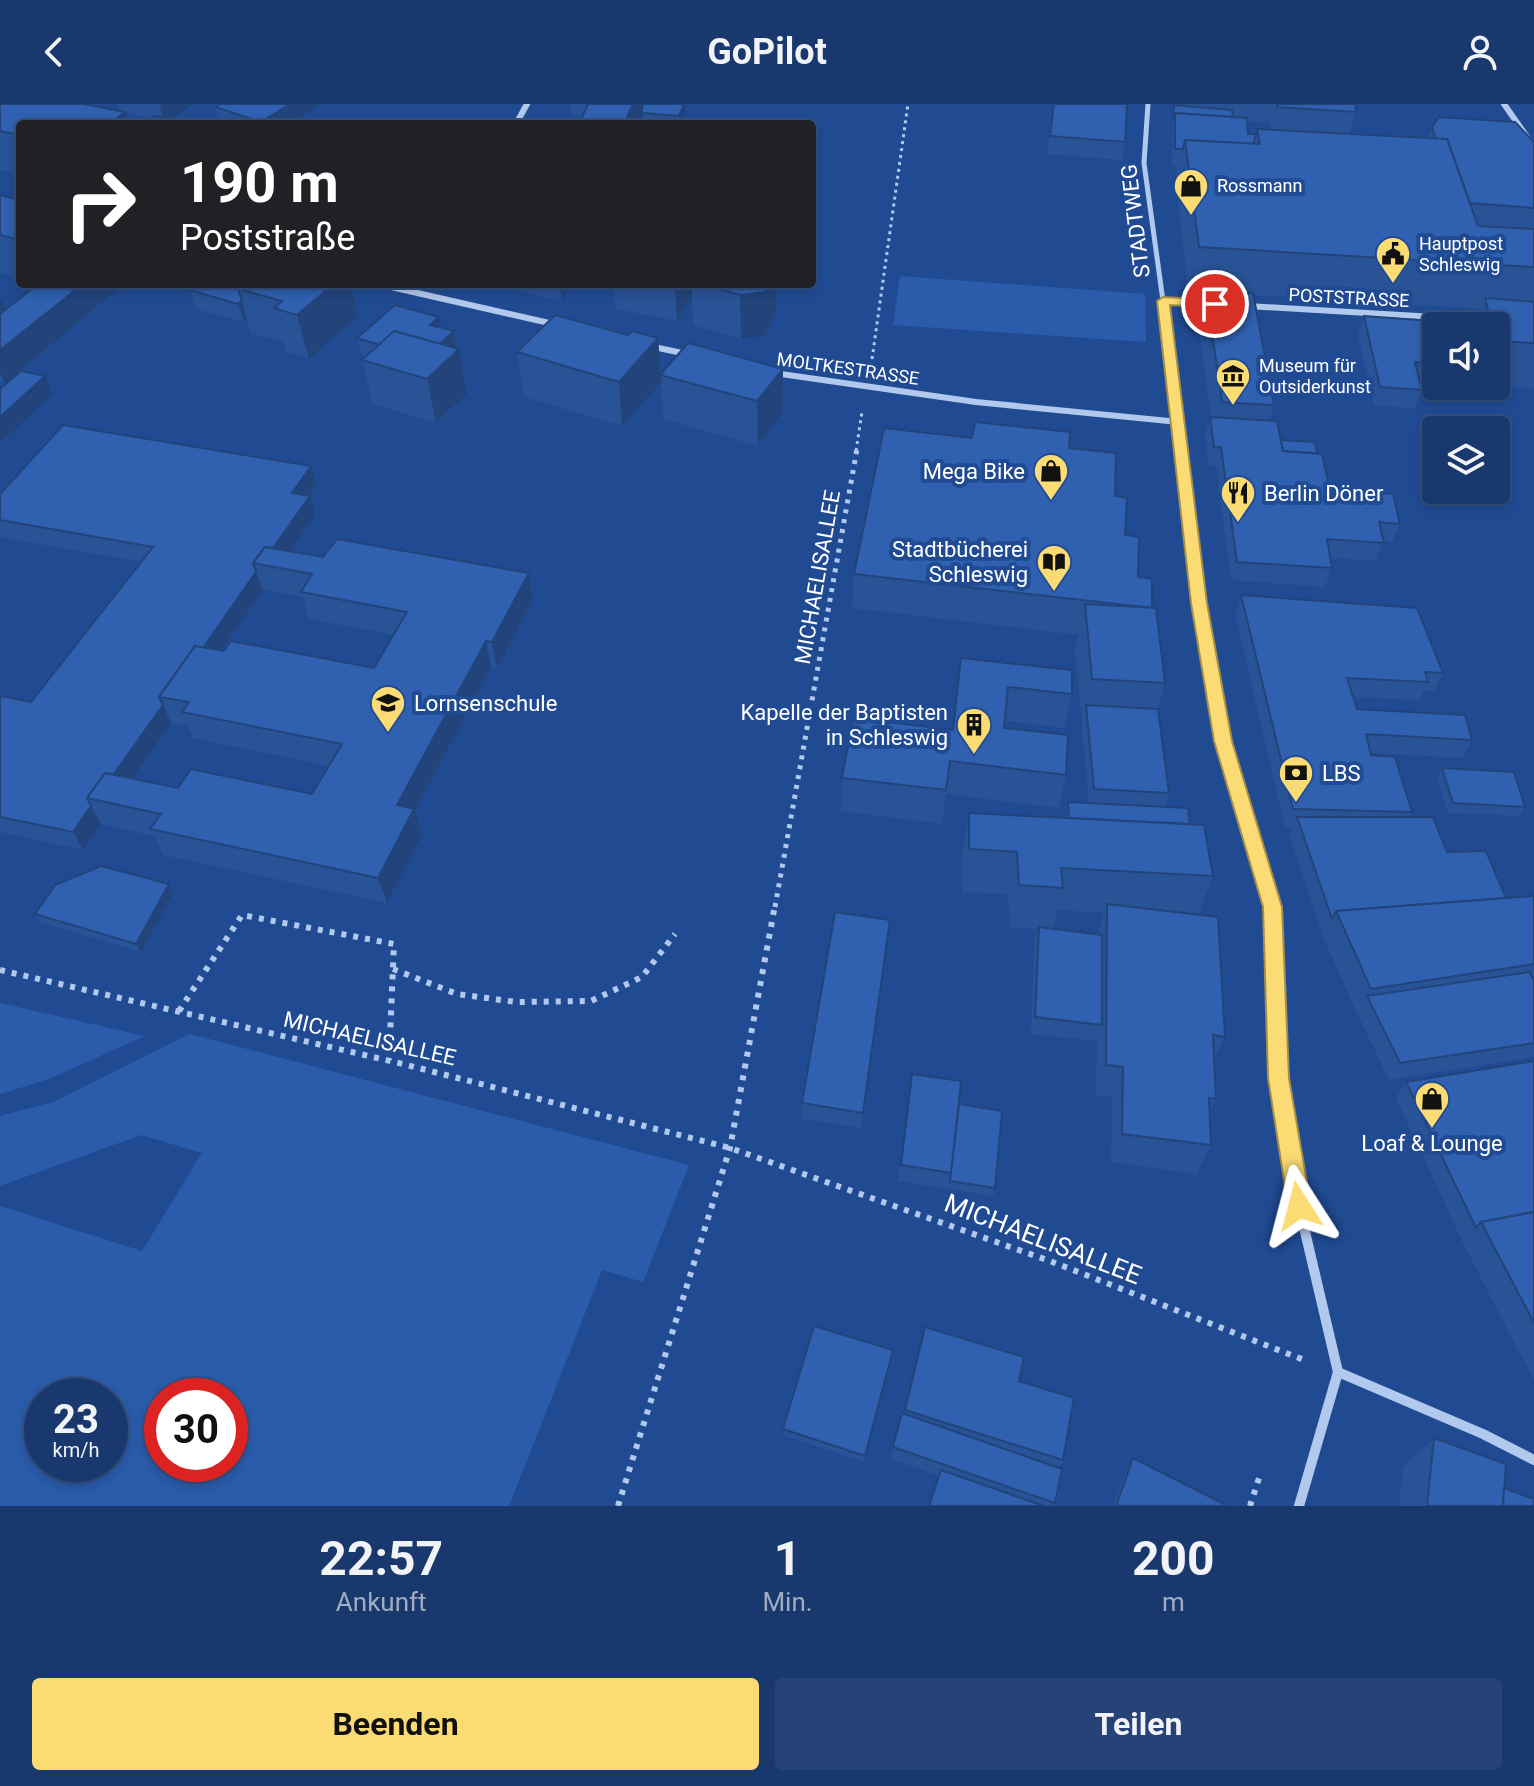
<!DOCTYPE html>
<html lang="de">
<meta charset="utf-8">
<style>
:root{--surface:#18386e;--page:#254376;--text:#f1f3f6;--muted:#9facc2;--line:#365281;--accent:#fbdb73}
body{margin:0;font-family:Roboto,sans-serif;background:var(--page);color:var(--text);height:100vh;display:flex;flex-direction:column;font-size:30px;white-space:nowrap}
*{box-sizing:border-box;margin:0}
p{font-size:26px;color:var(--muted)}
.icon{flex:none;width:44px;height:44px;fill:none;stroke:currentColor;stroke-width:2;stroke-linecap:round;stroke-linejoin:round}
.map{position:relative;height:1402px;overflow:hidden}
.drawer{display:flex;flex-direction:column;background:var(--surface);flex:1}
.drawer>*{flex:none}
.banner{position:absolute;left:16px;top:16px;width:800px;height:168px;border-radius:8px;box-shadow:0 4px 12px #0003,0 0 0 2px var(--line);background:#202124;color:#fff;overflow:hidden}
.tools{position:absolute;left:1422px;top:208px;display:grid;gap:16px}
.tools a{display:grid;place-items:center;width:88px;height:88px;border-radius:8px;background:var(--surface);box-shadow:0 4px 12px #0003,0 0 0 2px var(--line);font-size:40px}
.speed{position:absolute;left:24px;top:1274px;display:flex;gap:16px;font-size:40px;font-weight:700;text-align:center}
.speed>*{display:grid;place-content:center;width:104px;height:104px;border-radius:50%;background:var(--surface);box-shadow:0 4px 12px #0003,0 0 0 2px var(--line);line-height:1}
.speed small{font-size:20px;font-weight:400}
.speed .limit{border:12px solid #d22;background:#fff;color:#111}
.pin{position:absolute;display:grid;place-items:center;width:68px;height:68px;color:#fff;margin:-34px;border:4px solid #fff;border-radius:50%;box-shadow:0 2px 8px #0007}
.me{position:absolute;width:88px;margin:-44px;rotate:351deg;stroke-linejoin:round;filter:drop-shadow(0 0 6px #0008)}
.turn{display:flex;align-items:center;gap:28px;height:168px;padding:0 32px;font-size:36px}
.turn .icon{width:104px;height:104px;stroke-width:2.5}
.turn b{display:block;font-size:56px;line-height:68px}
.eta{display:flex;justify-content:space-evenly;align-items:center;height:136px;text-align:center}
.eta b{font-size:48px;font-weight:700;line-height:56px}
.cta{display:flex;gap:16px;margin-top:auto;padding:16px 32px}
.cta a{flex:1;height:92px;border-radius:8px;background:var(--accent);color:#111;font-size:32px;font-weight:700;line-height:92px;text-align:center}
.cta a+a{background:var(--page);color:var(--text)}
header{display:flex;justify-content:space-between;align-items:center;height:104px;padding:0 32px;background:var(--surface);font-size:36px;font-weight:700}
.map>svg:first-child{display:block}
</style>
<header><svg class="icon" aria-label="back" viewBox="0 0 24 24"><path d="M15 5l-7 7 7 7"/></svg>GoPilot<svg class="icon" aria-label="person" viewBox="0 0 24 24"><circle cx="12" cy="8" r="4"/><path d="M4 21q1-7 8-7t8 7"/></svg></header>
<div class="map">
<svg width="1534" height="1402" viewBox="0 0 1534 1402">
<rect width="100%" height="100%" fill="#204b93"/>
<!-- green -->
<g fill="#2a5cab" fill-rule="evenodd">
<polygon points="900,172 1145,190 1146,238 893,221"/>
<polygon points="0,899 145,932 49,975 0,990"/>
<path d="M190,930L689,1061L643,1178L602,1166L509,1402H0V1102L142,1147L202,1049L141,1031L0,1082V1012L53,998ZM110,1292V1360H42V1292ZM162,1292H230V1360H162Z"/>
</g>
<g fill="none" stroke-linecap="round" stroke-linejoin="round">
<!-- path-far2 -->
<g stroke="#b2c9ee" stroke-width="3" stroke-dasharray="3 4" stroke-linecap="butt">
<polyline points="872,255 908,0"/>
<polyline points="856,347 862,308"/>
</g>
<!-- path-far1 -->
<polyline stroke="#b2c9ee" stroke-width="5" stroke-dasharray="4 6" stroke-linecap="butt" points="775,803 857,345"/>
<!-- path -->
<g stroke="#b2c9ee" stroke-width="6" stroke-dasharray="5 7" stroke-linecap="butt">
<polyline points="393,865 457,890 516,898 591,897 642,873 675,830"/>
<polyline points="0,866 403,960 730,1044 1050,1157 1304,1256"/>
<polyline points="179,907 242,811 394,840 389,956"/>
<polyline points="618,1402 730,1044 775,801"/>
<polyline points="1250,1402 1260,1371"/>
</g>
<!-- pedestrian -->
<polyline stroke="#b2c9ee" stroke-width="5" points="1148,0 1144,59 1163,197"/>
<!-- minor-far2 -->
<g stroke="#b2c9ee" stroke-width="6">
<polyline points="1504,0 1534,43"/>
<polyline points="516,20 527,0"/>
<polyline points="378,180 558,221"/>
<polyline points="1247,202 1485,216"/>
<polyline points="649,242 687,250"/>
<polyline points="774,269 976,298 1179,318"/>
<polyline points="1181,347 1163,197 1214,200"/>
</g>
<!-- minor-far1 -->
<polyline stroke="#b2c9ee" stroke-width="7" points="1181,345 1199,499 1223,637 1273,803"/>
<!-- minor -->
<g stroke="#b2c9ee" stroke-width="10">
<polyline points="1272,801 1279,974 1299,1102 1338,1268 1299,1402"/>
<polyline points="1338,1268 1483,1330 1534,1356"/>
</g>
</g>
<!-- wall -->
<g fill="#295397" fill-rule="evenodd">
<polygon points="0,0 20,20 20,70 0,66"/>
<polygon points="117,0 194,0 170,15 151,15 119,6"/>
<polygon points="220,0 322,0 290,20 219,20 215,3"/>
<polygon points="570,0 642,0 642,3 685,0 685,8 680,20 643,17 643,20 572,11"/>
<polygon points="1054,0 1126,7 1125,38 1122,56 1047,50"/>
<path d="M1173,0H1355L1356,8L1349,30L1428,34L1432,23L1534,38V285L1491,282H1496V222H1436V278L1420,277L1422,286L1415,304L1374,302L1358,231L1364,212L1474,220L1480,205L1253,191L1274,301L1269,316L1281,336L1317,349L1330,386L1400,420L1392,438L1383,437L1376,457L1330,454L1332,464L1325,483L1231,476L1216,362L1209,361L1205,331L1211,313L1198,220L1206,188L1188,187L1176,78L1177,62H1172ZM1247,17L1270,19V26L1257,25L1256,30H1248Z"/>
<polygon points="0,91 20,96 20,174 0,169"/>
<polygon points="38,180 124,180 5,279 0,278 0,195 5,206"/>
<polygon points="351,180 358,212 309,255 286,248 283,238 251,229 247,215 244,218 196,205 190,186"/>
<polygon points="497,180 570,180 562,197 501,183"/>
<polygon points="613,180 776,180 776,210 765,232 741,235 693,221 692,195 677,217 616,205"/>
<polygon points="439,213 441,224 454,227 467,290 436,319 373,300 362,256 365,253 362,252 357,234"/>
<polygon points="628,231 658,234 661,270 783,265 782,309 758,342 663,315 661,279 622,322 524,293 517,248"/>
<path d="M1069,344L1115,392L1138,473L1152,504L1165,579L1158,605L1169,689L1164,703L1190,720L1213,772L1198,811L1225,933L1214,956L1216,995L1209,1009L1211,1041L1197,1070L1111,1058L1112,993L1096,991L1097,937L1031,930L1034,841L1038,825L1010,824L1008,790L962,788V752L969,709L1065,714L1068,698L1089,699L1075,545L1078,531L852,504L854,470ZM1057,806L1104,809L1098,830L1053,825Z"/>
<path d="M317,381L309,392L315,411L290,447L323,453L529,469L533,496L497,565L491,564L415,707L422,731L387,799L163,751L154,732L101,720L83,746L0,728V592L31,598L141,458L0,433V390ZM263,486L303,493L309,515L394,531L374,564L221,547ZM171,619L188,622L193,634L329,662L312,690L178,684L133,674Z"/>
<polygon points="1241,491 1443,569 1434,587 1424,587 1419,596 1353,593 1357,605 1472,636 1462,654 1371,649 1412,708 1410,713 1447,748 1506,794 1534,792 1534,953 1389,976 1357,909 1323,833 1289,731 1293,723 1285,723 1235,510"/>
<polygon points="961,554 1072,590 1064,624 1005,617 1004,624 1066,671 1059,704 946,690 942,720 841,707 842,674 953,625"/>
<polygon points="1442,664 1525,703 1520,712 1448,709 1437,674"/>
<polygon points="173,790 141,848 40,818 35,810"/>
<polygon points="890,816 861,1024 802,1015 802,999"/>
<polygon points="1534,957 1534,1275 1516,1242 1463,1139 1396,994 1406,978"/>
<polygon points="912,970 959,1000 995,1084 993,1092 898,1077"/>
<polygon points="925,1223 1019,1277 1063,1356 1059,1364 1055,1399 1054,1402 929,1402 939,1372 891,1355 893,1343 904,1310"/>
<polygon points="892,1253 864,1358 783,1331 783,1325"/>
<polygon points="1434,1334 1504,1384 1534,1402 1399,1402 1403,1363"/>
<polygon points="1133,1354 1225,1402 1113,1402 1126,1366"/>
</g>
<!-- shaded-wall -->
<g fill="#22447b">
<polygon points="162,0 194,0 165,19 159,1"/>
<polygon points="290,0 322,0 290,20 262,20 261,18"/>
<polygon points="633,0 642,0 643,20 624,20"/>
<polygon points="685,0 685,8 680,20 679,12"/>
<polygon points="125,8 129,20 109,20"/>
<polygon points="83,180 124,180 5,279 0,269 0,246"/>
<polygon points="334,180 351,180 358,212 309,255 297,211"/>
<polygon points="560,180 570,180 562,197"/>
<polygon points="675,180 692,180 692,195 677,217"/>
<polygon points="769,180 776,180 776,210 765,232 741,235 740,191"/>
<polygon points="0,196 1,196 9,214 0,220"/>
<polygon points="242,196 247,215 244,218 238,200"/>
<polygon points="439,213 443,231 430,221"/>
<polygon points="454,227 457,246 420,259"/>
<polygon points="658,234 661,279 622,322 619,278"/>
<polygon points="459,245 467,290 436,319 427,275"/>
<polygon points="783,265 782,309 758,342 757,297"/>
<polygon points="45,272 52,291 0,339 0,313"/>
<polygon points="311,362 317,381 297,408 292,389"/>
<polygon points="310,392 315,411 279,464 262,461"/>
<polygon points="256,468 263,486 186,598 168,594"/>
<polygon points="529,469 533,496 497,565 492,538"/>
<polygon points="486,537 491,564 415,707 422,731 387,799 378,774 397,701"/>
<polygon points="163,601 171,619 115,700 96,696"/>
<polygon points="91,702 101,720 83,746 73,728"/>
<polygon points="169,780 173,790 141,848 136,840"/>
</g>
<!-- building -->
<g fill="#3061b0" stroke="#22447b" stroke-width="2">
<polygon points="0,0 83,0 125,8 109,20 20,20 20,31 0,27"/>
<polygon points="220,0 290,0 261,18 215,3"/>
<polygon points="588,0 633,0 624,20 579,20"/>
<polygon points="643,0 684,0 679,12 642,9 642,3"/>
<polygon points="1054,0 1127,0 1125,38 1050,32"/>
<polygon points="1277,0 1355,0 1356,8 1277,3"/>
<polygon points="1174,1 1232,6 1233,13 1175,9 1173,17"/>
<polygon points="1175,9 1247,14 1248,30 1256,30 1253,40 1185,36 1183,45 1175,45"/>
<polygon points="155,12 193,20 145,20"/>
<polygon points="1439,13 1515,18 1534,38 1534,104 1470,99 1447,35 1436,35 1432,23"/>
<polygon points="1257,25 1447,35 1478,122 1534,125 1534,163 1199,143 1185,36 1260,40"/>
<polygon points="0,91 20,96 20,136 0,131"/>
<polygon points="38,180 83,180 0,246 0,210"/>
<polygon points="198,180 244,180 238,185 242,196 238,200 190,186"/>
<polygon points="244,180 334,180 297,211 274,204 282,197 238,185"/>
<polygon points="701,180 769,180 765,188 740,191"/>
<polygon points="1206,187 1253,189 1274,301 1222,298"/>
<polygon points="1485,194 1534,198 1534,239 1497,237 1496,222 1492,222"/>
<polygon points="395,201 439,213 430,221 454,227 440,240 394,227 380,241 357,234"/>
<polygon points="555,211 628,231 632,227 658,234 619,278 517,248"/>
<polygon points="1364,212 1474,220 1475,222 1436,222 1436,259 1415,258 1422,286 1380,283"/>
<polygon points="394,227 459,245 427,275 362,256"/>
<polygon points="688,239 783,265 757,297 660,271"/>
<polygon points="21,267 45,272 0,313 0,285"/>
<polygon points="1210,313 1277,317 1283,347 1322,350 1330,386 1393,390 1400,420 1379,418 1384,439 1327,435 1332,464 1237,458 1221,343 1214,343"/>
<polygon points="975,318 1070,328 1069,344 1116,349 1115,392 1127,394 1125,431 1139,433 1138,473 1152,475 1152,504 854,470 884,324 972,334"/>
<polygon points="63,321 311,362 292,389 310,392 273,444 265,443 253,459 256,468 203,544 195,542 159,593 163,601 114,670 105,669 87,694 91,702 73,728 0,713 0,592 31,598 153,443 0,416 0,390"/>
<polygon points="1281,336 1315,338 1317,349 1283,347"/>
<polygon points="337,435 529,469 492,538 486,537 397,701 414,705 378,774 150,725 161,710 87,694 105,669 178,684 191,665 312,690 342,640 182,608 189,598 159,593 195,542 224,547 231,537 374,564 407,508 301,488 312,470 253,459 265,443 323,453"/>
<polygon points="1241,491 1417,504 1443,569 1425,568 1428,578 1347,574 1357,605 1465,611 1472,636 1366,630 1371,651 1395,653 1412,708 1293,705"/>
<polygon points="1085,500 1156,504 1165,579 1092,575"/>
<polygon points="961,554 1072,566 1072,590 1008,583 1004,624 1068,631 1066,671 950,657 946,686 842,674 853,614 953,626"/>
<polygon points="1086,601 1158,605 1169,689 1094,685"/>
<polygon points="1442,664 1514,668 1525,703 1453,699"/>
<polygon points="1068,698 1188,704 1190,720 1069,714"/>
<polygon points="969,709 1204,721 1213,772 1061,764 1063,784 1019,781 1017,748 969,745"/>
<polygon points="1297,713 1433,713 1447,748 1486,747 1506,794 1336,807 1332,815"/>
<polygon points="101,762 169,780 136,840 35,810 55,781"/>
<polygon points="1534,792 1534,860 1371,885 1336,807"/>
<polygon points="1107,800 1218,813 1225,933 1213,931 1216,995 1209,994 1211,1041 1122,1030 1123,963 1106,961"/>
<polygon points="835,808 890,816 863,1009 802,999"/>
<polygon points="1039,823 1102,831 1102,921 1035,913"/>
<polygon points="1529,868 1534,876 1534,939 1400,959 1367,892"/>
<polygon points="1534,957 1534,1108 1481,1118 1476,1124 1406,978"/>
<polygon points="912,970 961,977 952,1069 901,1061"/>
<polygon points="959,1000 1002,1007 995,1084 950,1077"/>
<polygon points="1534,1108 1534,1219 1481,1118"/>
<polygon points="814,1222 893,1246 865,1352 783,1325"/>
<polygon points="925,1223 1024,1253 1019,1277 1074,1294 1063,1356 905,1306"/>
<polygon points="902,1309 1062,1365 1055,1399 893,1343"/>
<polygon points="1434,1334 1506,1360 1503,1402 1427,1402"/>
<polygon points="1133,1354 1226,1401 1225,1402 1116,1402"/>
<polygon points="941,1366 1044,1402 929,1402"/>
<polygon points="1504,1384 1534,1395 1534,1402 1503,1402"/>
</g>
<!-- route -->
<polygon fill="#fbdb73" stroke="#a38e4b" stroke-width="2" points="1163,193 1215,196 1222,200 1215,204 1170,201 1207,499 1232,637 1282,803 1289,974 1311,1102 1307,1110 1299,1113 1292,1110 1288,1102 1268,974 1263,803 1214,637 1191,499 1157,197"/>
<!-- icons -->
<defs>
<symbol id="shop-pin" viewBox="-11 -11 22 30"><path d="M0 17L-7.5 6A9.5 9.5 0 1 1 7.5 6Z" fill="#fbdb73" stroke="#204b93"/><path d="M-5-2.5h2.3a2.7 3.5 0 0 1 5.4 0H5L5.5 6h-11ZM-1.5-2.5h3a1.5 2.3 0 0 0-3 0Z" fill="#111"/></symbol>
<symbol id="civic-pin" viewBox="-11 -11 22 30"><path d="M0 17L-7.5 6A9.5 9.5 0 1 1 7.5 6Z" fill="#fbdb73" stroke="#204b93"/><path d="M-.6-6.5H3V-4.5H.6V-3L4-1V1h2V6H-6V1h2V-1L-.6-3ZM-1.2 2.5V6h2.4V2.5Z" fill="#111"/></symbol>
<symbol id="museum-pin" viewBox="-11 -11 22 30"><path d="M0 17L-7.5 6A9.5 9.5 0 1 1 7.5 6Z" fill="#fbdb73" stroke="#204b93"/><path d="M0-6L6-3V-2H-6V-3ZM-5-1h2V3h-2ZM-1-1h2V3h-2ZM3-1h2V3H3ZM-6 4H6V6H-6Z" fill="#111"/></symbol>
<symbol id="restaurant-pin" viewBox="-11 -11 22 30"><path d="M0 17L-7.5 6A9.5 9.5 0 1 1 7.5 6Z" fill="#fbdb73" stroke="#204b93"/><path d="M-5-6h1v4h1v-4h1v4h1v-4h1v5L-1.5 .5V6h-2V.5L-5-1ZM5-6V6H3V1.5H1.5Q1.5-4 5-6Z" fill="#111"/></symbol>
<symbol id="library-pin" viewBox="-11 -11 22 30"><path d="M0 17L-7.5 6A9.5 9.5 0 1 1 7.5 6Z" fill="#fbdb73" stroke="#204b93"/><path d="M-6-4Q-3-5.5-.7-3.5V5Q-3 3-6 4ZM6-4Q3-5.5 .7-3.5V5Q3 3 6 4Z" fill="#111"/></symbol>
<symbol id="school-pin" viewBox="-11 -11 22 30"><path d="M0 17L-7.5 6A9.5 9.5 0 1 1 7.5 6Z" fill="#fbdb73" stroke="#204b93"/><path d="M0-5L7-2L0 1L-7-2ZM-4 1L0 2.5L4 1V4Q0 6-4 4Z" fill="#111"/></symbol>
<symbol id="building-pin" viewBox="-11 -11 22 30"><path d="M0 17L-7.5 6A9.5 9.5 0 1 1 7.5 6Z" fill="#fbdb73" stroke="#204b93"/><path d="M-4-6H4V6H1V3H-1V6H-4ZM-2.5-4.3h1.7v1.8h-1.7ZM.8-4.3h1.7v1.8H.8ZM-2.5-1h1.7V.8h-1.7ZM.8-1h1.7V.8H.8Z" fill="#111"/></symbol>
<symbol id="bank-pin" viewBox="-11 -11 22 30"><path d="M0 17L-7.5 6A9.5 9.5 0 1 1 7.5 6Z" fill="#fbdb73" stroke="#204b93"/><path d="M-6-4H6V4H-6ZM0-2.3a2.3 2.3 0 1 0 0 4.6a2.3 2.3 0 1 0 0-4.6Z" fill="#111"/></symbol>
</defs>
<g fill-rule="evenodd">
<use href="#shop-pin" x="1171" y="62" width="40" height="54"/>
<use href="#civic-pin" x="1373" y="130" width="40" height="54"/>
<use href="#museum-pin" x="1213" y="252" width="40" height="54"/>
<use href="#shop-pin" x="1031" y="347" width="40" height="54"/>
<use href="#restaurant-pin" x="1218" y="369" width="40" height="54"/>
<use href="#library-pin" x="1034" y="438" width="40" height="54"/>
<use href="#school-pin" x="368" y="579" width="40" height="54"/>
<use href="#building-pin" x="954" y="601" width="40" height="54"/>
<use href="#bank-pin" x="1276" y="649" width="40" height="54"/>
<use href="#shop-pin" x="1412" y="975" width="40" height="54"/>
</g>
<g text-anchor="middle" stroke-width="8" stroke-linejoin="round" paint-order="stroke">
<!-- far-poi labels -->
<g font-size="18" fill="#fff" stroke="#204b93" text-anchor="start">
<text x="1217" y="88">Rossmann</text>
<text x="1419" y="146">Hauptpost<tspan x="1419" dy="21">Schleswig</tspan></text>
<text x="1259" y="268">Museum für<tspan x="1259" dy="21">Outsiderkunst</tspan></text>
</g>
<!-- far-street labels -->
<g font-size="18" fill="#fff" stroke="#204b93">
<text transform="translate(1349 194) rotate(3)" y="6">POSTSTRASSE</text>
<text transform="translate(848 265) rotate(8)" y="6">MOLTKESTRASSE</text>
</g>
<!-- street labels -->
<g font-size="22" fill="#fff" stroke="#204b93">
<text transform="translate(1135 117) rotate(-97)" y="8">STADTWEG</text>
<text transform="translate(817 473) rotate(-80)" y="8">MICHAELISALLEE</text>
<text transform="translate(370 934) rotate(13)" y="8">MICHAELISALLEE</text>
</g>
<!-- poi labels -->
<g font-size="22" fill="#fff" stroke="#204b93" text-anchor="end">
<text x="1025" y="375">Mega Bike</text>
<text x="1264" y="397" text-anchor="start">Berlin Döner</text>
<text x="1028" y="453">Stadtbücherei<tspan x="1028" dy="25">Schleswig</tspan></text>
<text x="414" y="607" text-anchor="start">Lornsenschule</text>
<text x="948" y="616">Kapelle der Baptisten<tspan x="948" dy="25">in Schleswig</tspan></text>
<text x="1322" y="677" text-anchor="start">LBS</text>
<text x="1432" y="1047" text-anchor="middle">Loaf &amp; Lounge</text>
</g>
<!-- near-street labels -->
<g font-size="26" fill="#fff" stroke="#204b93">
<text transform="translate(1043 1135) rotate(21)" y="9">MICHAELISALLEE</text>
</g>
</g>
</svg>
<div class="tools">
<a><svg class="icon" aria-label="sound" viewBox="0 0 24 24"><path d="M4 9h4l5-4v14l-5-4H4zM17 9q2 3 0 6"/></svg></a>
<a><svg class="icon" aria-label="layers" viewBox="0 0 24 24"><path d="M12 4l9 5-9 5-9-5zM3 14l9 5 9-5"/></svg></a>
</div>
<div class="speed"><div>23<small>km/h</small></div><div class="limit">30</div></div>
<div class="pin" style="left:1215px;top:200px;background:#d93025"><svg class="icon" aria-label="arrive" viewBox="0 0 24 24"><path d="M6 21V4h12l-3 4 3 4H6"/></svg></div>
<svg class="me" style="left:1299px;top:1102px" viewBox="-20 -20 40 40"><path d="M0-17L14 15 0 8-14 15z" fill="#fbdb73" stroke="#fff" stroke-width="4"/></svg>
<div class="banner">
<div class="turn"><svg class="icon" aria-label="right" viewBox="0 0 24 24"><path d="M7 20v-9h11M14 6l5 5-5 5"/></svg><div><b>190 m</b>Poststraße</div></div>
</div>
</div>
<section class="drawer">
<div class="eta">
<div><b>22:57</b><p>Ankunft</p></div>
<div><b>1</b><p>Min.</p></div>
<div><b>200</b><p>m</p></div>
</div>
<div class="cta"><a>Beenden</a><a>Teilen</a></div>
</section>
